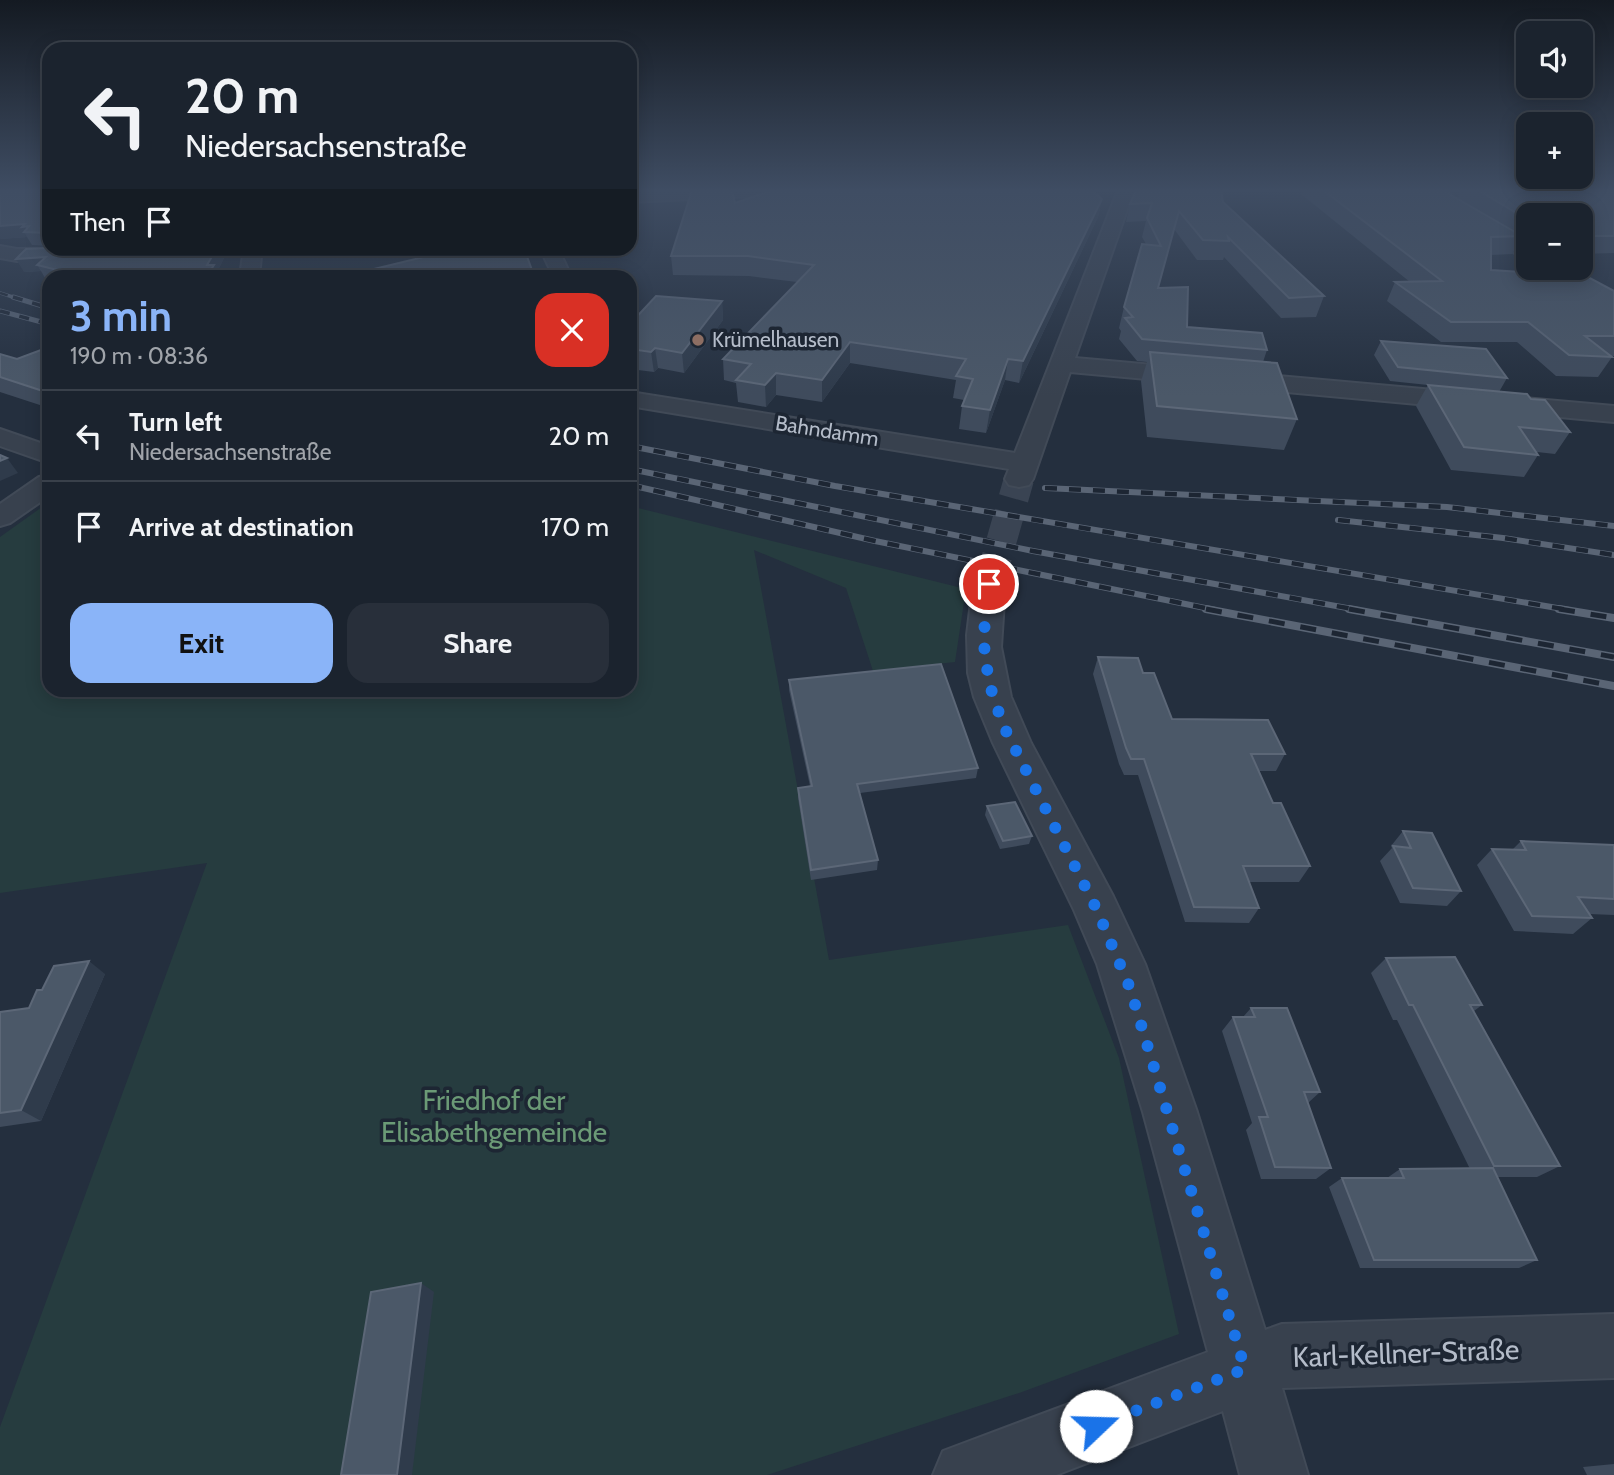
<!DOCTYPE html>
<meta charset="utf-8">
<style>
:root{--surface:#1b232e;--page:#282f3a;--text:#f1f3f6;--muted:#a0a4aa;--line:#39404a;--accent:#8ab4f8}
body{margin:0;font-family:Cabin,sans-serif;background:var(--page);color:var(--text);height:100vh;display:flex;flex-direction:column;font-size:26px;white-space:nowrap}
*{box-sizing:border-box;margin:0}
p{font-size:23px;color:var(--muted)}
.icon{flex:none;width:38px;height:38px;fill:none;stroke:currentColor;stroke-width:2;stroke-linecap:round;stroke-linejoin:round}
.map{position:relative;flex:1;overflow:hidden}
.side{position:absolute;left:42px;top:270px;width:595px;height:427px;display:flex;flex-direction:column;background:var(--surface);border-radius:21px;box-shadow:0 4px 18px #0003,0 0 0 2px var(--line)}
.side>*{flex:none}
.top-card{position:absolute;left:42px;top:42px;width:595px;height:214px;border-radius:21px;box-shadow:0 4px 18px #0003,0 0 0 2px var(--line);background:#1b232e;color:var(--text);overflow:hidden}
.buttons{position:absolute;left:1516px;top:21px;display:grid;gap:14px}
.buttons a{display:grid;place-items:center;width:77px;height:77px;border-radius:14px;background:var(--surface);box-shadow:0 4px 18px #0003,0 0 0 2px var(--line);font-size:35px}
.pin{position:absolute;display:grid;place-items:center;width:60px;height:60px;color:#fff;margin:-30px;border:4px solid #fff;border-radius:50%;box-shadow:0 2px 7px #0007}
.me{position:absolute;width:77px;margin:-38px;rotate:69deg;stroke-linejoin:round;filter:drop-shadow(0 0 5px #0008)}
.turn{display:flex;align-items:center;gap:24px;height:147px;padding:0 28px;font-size:32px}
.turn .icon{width:91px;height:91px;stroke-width:2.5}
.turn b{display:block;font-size:49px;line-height:60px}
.then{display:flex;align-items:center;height:66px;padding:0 28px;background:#0003;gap:14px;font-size:26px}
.round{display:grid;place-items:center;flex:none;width:74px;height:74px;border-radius:21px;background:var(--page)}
.overview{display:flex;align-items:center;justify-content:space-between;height:119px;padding:0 28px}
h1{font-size:42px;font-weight:800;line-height:52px;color:var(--accent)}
.cta{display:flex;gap:14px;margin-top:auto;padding:14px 28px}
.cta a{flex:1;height:80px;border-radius:21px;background:var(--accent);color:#111;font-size:28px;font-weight:800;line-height:80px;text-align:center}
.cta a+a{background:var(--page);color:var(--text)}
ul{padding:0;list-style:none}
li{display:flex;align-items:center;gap:21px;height:91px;padding:0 28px;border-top:2px solid var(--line)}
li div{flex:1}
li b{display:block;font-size:26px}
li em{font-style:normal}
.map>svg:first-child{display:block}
</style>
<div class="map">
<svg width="1614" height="1475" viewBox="0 0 1614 1475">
<rect width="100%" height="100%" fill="#242f3e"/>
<!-- green -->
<polygon fill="#263c3f" points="49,502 49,690 630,690 630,506 966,589 955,662 873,671 846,588 754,550 829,960 1068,925 1119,1058 1179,1334 1022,1392 767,1475 0,1475 0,1427 207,863 0,893 0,537"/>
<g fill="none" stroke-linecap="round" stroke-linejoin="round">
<!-- minor-tunnel -->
<polyline stroke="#3a4453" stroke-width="30" stroke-dasharray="30 15" stroke-linecap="butt" points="989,585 1019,479"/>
<defs>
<g id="minor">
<polygon points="668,190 784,190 776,195 630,202 630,192"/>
<polygon points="1118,190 1134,190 1075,358 1614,406 1614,422 1070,372 1033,479 1029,485 1019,487 1009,485 1005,479 1009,469 630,406 630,392 1015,453"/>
<polygon points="1430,190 1446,190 1456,202 1528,247 1528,261 1444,210 1434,200"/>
<polygon points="0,246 17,249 125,248 116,254 17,261 0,258"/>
<polygon points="244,248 262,248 259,276 240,276"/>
<polygon points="540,248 558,248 571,276 553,276"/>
<polygon points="1539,268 1562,268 1614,299 1614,314 1607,312"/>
<polygon points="0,429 49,446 49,463 0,446"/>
<polygon points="49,475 49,496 10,523 0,526 0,504 39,477"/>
<polygon points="989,575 1000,578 1005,585 1001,647 1011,697 1031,743 1113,896 1145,964 1197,1112 1265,1330 1282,1324 1614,1314 1614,1378 1282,1388 1308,1475 1240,1475 1223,1411 1056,1475 933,1475 943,1451 1208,1352 1143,1112 1097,964 1074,910 993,743 974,697 968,673 967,635 973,585 978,578"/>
</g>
</defs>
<!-- minor casing -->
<use href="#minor" stroke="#414a57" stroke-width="4"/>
<!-- minor -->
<use href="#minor" fill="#38414e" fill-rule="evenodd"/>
<defs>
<polyline id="rail-far3" points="0,293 19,299"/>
<g id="rail-far2">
<polyline points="13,297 49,308"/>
<polyline points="0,311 49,324"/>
</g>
<g id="rail-far1">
<polyline points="630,446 835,486 1569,610"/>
<polyline points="630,469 1033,551 1358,610"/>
<polyline points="630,485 875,541 1215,610"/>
<polyline points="1045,488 1447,507 1614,526"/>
<polyline points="1338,520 1503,538 1614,555"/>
</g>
<g id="rail">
<polyline points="1206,609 1614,686"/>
<polyline points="1349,609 1614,657"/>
<polyline points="1559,609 1614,618"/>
</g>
</defs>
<!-- rail-far3 casing -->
<use href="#rail-far3" stroke="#5a6575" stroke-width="3.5"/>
<!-- rail-far2 casing -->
<use href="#rail-far2" stroke="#5a6575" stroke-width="5"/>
<!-- rail-far1 casing -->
<use href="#rail-far1" stroke="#5a6575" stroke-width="6"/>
<!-- rail casing -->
<use href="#rail" stroke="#5a6575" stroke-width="8"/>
<!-- rail-far3 -->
<use href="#rail-far3" stroke="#1d2633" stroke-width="2.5" stroke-dasharray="8" stroke-linecap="butt"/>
<!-- rail-far2 -->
<use href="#rail-far2" stroke="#1d2633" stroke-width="3.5" stroke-dasharray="10" stroke-linecap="butt"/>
<!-- rail-far1 -->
<use href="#rail-far1" stroke="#1d2633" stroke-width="4.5" stroke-dasharray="12" stroke-linecap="butt"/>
<!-- rail -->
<use href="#rail" stroke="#1d2633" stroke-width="5" stroke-dasharray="16" stroke-linecap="butt"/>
</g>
<!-- wall -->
<g fill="#3f4b5c">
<polygon points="49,190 49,246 32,245 27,237 0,239"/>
<polygon points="1136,190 1223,202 1324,296 1316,317 1281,318 1224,257 1223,260 1197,260 1174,229 1158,288 1187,327 1267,350 1263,362 1297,419 1284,450 1147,437 1141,381 1147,362 1137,361 1119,339 1121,331 1119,328 1124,307 1146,244 1142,237 1146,221 1126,222 1130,204"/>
<polygon points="1302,190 1446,190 1451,195 1457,199 1461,190 1614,190 1614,253 1580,254 1580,215 1528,215 1528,244 1520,239 1512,254 1491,255 1491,270 1614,291 1614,356 1611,356 1612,357 1598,377 1556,376 1517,342 1441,342 1387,301 1395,282 1410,282 1301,194"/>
<polygon points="1102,199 1098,217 1019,383 1005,380 986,433 959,429 962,406 964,400 953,398 956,380 850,363 822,402 776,395 766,407 738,402 736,383 724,380 723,359 797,282 749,276 673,275 671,256 735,203"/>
<polygon points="49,248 229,248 217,272 219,276 49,276 49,279 45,278 41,271 24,272"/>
<polygon points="533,273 534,276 345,276"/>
<polygon points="722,301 723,320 684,373 658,368 654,372 630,369 630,324"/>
<polygon points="1381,341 1507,378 1499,392 1531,399 1570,432 1555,454 1537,452 1538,455 1524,477 1451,470 1416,406 1428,385 1390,381 1374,355"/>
<polygon points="49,347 49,408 0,392 0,354 17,359"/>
<polygon points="1098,657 1143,673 1172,719 1285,754 1276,771 1259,771 1273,803 1310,866 1299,882 1249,882 1259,908 1249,923 1185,922 1138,775 1124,775 1119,764 1093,674"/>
<polygon points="789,680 978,768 976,778 860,793 878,860 877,870 811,880 798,798 798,788 810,786 789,690"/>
<polygon points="987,806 1032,836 1029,844 1000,849 985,815"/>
<polygon points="1403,831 1461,891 1447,906 1400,903 1380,861 1392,848 1391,846"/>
<polygon points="1521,841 1614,845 1614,915 1589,914 1592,918 1573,934 1514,931 1477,865 1492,849 1512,850"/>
<polygon points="1386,958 1482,1005 1474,1011 1560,1166 1537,1177 1497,1177 1537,1260 1519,1268 1360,1268 1329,1187 1342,1178 1387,1178 1400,1169 1470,1169 1397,1020 1393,1020 1371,973"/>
<polygon points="105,974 41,1121 0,1127 0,1012 29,1008 42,990"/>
<polygon points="1251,1008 1320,1092 1308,1103 1331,1168 1316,1179 1261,1179 1246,1130 1252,1123 1222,1031 1233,1017 1243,1017"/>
<polygon points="1614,1464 1614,1475 1587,1475 1583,1467"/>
</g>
<!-- shaded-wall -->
<g fill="#2f3b4b">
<polygon points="1102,199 1098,217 1019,383 1023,361"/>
<polygon points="0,221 25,224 29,226 24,232 27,237 0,239"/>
<polygon points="217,248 229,248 217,272 219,276 207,276 207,265"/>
<polygon points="287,248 360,248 290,257"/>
<polygon points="46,257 37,265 41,271 24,272 16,259"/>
<polygon points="722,301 723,320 684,373 682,353"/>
<polygon points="850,342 850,363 822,402 822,380"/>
<polygon points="655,348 658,368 654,372 651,352"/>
<polygon points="1008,359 1005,380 986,433 990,410"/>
<polygon points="776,373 776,395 766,407 765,385"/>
<polygon points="7,458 18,473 0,481 0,461"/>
<polygon points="89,961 105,974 41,1121 21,1110"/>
<polygon points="421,1283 434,1292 412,1475 397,1475"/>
</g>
<!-- building -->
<g fill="#4b5868" stroke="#5c6777" stroke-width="2">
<polygon points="0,190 49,190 49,233 24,232 29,226 22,227 25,224 0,226"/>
<polygon points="692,190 732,190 735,203 773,190 1092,190 1102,199 1023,361 1008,359 990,410 962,406 973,379 956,376 966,359 850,342 822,380 776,373 765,385 736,380 751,364 723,359 814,265 748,256 671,256"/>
<polygon points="1136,190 1221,190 1223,202 1324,296 1289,298 1228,237 1229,241 1203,240 1179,211 1158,288 1188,287 1187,327 1262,333 1267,350 1142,339 1125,318 1133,317 1124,307 1142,244 1161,246 1147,218 1152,203 1130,204"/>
<polygon points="1323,190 1446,190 1451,195 1522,236 1491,237 1491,270 1586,276 1614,291 1614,336 1585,336 1612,357 1569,355 1528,322 1451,322 1395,282 1442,281"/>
<polygon points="1478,190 1614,190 1614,236 1580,236 1580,215 1528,215 1528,220"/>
<polygon points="49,248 217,248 207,265 214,265 207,276 82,276 37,265 46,257 16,259 26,249"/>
<polygon points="461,248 524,248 533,273 472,276 345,276"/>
<polygon points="656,296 722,301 682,353 655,348 651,352 630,349 630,338 631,337 630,337 630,324"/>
<polygon points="1381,341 1486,349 1507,378 1398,367"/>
<polygon points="49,347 49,393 0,377 0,354 17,359"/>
<polygon points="1150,352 1277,363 1297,419 1157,406"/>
<polygon points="1428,385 1527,394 1531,399 1545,400 1570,432 1519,427 1538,455 1464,447"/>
<polygon points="0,455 7,458 0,461"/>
<polygon points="1098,657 1138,658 1143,673 1154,673 1172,719 1268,720 1285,754 1251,754 1273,803 1281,803 1310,866 1243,866 1259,908 1194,907 1144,759 1131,759 1126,748"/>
<polygon points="941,664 978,768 857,784 878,860 811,870 798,788 812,786 789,680"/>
<polygon points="1015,802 1032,836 1003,841 987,806"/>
<polygon points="1403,831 1432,833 1461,891 1413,888 1393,846 1411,848"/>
<polygon points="1521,841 1614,845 1614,899 1578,897 1592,918 1532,916 1492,849 1526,850"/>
<polygon points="1455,957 1482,1005 1470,1005 1560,1166 1494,1166 1413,1005 1409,1005 1386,958"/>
<polygon points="89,961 21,1110 0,1113 0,1012 29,1008 37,990 42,990 54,966"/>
<polygon points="1251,1008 1287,1008 1320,1092 1304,1092 1331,1168 1275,1167 1259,1117 1268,1117 1233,1017 1255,1017"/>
<polygon points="1493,1168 1537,1260 1374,1260 1342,1178 1404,1178 1400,1169"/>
<polygon points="421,1283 397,1475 341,1475 371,1292"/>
</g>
<!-- sky -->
<linearGradient id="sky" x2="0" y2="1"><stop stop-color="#141a22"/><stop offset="0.48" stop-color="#3f4d63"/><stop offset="1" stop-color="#3f4d63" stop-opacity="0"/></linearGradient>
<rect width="1614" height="397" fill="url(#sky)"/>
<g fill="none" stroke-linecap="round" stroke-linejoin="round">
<!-- route -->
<polyline stroke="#1a73e8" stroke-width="12" stroke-dasharray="0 21.6" points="989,584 985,611 984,645 989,683 1003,725 1097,910 1130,988 1245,1369 1096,1426"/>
</g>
<!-- markers -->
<circle fill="#8d6e63" stroke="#1d2633" stroke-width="2.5" cx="698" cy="340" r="7"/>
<g text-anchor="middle" stroke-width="7" stroke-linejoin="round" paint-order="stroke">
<!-- far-poi labels -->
<g font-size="21" fill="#b4bcc9" stroke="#1d2633" text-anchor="start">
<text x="712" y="347">Krümelhausen</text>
</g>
<!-- far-street labels -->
<g font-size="21" fill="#b4bcc9" stroke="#1d2633">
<text transform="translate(827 431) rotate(9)" y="7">Bahndamm</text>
</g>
<!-- near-park labels -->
<g font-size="28" fill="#6b9a76" stroke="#1d2633">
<text x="494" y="1110">Friedhof der<tspan x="494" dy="32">Elisabethgemeinde</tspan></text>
</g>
<!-- near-street labels -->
<g font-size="28" fill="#b4bcc9" stroke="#1d2633">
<text transform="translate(1406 1353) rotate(-2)" y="10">Karl-Kellner-Straße</text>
</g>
</g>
</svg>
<div class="buttons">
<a><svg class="icon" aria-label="sound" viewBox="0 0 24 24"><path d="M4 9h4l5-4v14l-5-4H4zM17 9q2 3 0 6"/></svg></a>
<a>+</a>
<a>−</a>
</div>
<div class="pin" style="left:989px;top:584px;background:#d93025"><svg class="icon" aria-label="arrive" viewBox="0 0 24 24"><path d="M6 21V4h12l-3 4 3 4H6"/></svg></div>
<svg class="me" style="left:1096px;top:1426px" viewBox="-20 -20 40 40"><circle r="19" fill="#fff"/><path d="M0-13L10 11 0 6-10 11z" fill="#1a73e8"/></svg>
<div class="top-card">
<div class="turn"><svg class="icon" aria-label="left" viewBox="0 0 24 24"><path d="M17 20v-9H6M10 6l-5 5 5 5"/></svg><div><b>20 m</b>Niedersachsenstraße</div></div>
<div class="then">Then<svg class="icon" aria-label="arrive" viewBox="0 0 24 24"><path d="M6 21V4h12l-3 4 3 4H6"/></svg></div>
</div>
<section class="side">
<div class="overview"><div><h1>3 min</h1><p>190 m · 08:36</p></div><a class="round" style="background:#d93025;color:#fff"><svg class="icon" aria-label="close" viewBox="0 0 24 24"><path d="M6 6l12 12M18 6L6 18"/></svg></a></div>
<ul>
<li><svg class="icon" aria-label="left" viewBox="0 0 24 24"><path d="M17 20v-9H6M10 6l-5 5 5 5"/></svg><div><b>Turn left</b><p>Niedersachsenstraße</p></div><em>20 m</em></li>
<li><svg class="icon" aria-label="arrive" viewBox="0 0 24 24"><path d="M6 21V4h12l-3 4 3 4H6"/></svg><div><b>Arrive at destination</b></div><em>170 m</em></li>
</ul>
<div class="cta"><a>Exit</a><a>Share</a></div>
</section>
</div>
